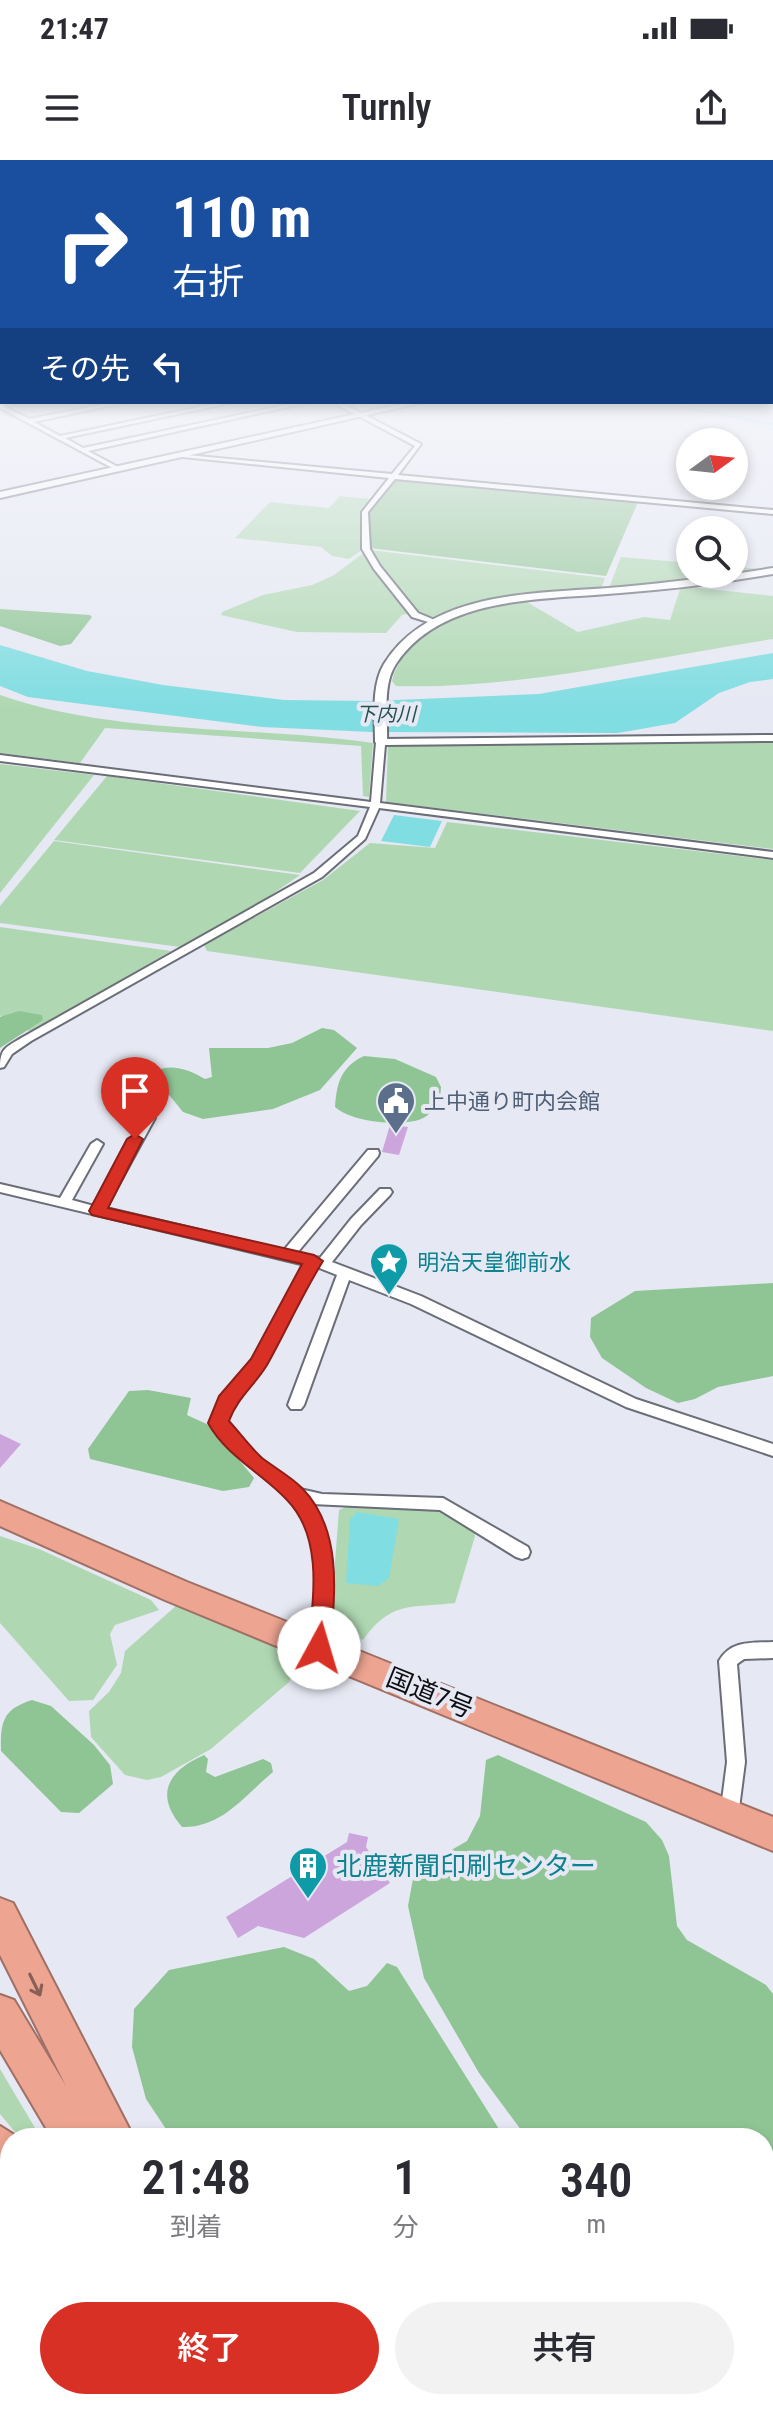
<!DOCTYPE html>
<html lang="ja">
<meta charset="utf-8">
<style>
:root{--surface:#fff;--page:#f2f2f3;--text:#2b2b33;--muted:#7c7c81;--accent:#d93025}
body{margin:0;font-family:"Roboto Condensed","Noto Sans JP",sans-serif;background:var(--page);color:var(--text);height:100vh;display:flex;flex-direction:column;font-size:30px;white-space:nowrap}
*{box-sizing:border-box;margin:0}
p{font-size:26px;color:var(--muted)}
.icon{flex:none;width:44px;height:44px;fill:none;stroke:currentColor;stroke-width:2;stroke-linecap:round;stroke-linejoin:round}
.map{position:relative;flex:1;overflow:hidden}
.panel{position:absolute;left:0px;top:1968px;width:774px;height:282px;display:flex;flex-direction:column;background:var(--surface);border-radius:32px 32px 0 0;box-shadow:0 4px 12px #0003}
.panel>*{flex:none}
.guide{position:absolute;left:0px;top:0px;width:774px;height:244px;box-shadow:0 4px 12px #0003;background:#1a4fa0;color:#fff;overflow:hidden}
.needle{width:52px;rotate:75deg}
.fabs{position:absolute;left:676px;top:268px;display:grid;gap:16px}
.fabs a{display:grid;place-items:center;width:72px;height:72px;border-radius:50%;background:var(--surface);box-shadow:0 4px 12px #0003;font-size:40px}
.pin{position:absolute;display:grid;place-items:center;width:68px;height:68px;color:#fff;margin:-82px -34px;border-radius:50% 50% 50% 0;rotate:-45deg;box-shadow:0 0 8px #0007}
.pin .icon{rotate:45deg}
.me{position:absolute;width:88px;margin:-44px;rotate:6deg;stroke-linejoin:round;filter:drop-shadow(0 0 6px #0008)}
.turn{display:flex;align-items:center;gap:28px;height:168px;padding:0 40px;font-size:36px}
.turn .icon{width:104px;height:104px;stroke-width:2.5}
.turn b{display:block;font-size:56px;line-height:68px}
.then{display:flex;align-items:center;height:76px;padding:0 40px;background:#0003;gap:16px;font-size:30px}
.eta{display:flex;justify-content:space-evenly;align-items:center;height:136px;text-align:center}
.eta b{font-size:48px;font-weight:600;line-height:56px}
.primary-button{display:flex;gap:16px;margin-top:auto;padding:16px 40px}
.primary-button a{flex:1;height:92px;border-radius:48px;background:var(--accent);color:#fff;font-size:32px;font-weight:600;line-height:92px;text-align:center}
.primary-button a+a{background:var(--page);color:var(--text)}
.status{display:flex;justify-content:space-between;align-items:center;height:56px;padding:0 40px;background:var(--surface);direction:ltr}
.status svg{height:22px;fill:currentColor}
header{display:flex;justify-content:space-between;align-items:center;height:104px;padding:0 40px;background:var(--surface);font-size:36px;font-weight:600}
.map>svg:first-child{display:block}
</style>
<div class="status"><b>21:47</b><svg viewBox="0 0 49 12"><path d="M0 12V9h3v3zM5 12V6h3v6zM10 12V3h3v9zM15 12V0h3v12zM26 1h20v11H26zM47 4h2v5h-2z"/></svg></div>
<header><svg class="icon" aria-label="menu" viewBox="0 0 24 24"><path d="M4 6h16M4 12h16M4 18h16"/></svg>Turnly<svg class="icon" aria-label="share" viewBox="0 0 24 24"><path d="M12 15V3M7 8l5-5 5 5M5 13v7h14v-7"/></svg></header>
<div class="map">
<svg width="773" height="2249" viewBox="0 0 773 2249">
<rect width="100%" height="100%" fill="#e6e8f3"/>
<!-- green -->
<g fill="#afd8b2">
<polygon points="340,336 371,339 362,352 363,389 349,399 332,396 321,387 235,378 270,342 329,348"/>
<polygon points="370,390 605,418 601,429 554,432 436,459 418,453"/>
<polygon points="362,394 409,453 402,455 386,473 297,472 221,455 222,452 263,435 312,425 334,415"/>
<path d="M621,397L690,403V414H734V407L763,409C712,420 660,423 609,428Z"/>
<path d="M681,426L773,436V479C654,497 516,530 396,526L392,521C408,465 474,449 525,441L578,472L644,457L670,460Z"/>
<path d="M0,535C118,576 250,565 373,583L369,637L363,636L361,586L105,568L80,603L0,593Z"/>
<polygon points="773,582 773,689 386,642 388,584"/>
<polygon points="0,604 94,615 0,733"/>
<polygon points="107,616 360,651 300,713 54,680"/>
<polygon points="447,662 773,700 773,871 207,791 204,785 323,720 370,683 435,688"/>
<polygon points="54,681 300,715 258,744 180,787 0,763 0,746"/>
<polygon points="0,767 171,791 32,871 10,869 0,855"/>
<path d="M348,1346L444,1350L473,1365L475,1376L455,1443C410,1448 391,1441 363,1480L330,1467L339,1350Z"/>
<polygon points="0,1376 39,1389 151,1440 159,1450 115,1465 110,1474 117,1505 93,1540 69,1541 0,1463"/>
<polygon points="177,1445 299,1498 289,1522 211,1589 161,1617 147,1620 125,1615 91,1577 89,1551 109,1532 121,1513 125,1491"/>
<polygon points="0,1909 41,1978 20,1978 0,1954"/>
</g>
<!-- forest -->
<g fill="#8fc594">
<polygon points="397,319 638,342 606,416 369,388 369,352"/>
<polygon points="0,449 90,455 92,457 71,484 60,486 0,466"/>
<polygon points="19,851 42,855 43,860 0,888 0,857"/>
<path d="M322,868L334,870L357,888L320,930L273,949L203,959L183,952L170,936L144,920C162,900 185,907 205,919L212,917L209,888H268L292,883Z"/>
<path d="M364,896L395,899L436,917L441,927L440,942C434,948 429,956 421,959C401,967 351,962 335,947C337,922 341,907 364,896Z"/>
<polygon points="773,1123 773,1216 718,1227 695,1239 678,1243 646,1228 602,1198 590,1177 591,1158 635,1131"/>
<polygon points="148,1230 191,1238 187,1255 211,1266 254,1318 249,1327 223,1331 90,1299 88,1289 129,1231"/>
<path d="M32,1540L51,1546L94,1585L110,1605L113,1624L79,1653L61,1652L1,1591C0,1560 4,1549 32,1540Z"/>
<path d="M204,1595L208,1599L206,1612L215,1617L263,1599L271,1603L273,1612C244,1636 222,1668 182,1667C154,1634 168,1611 204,1595Z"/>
<polygon points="498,1595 646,1662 662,1680 669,1696 677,1766 687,1780 766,1825 773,1834 773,2102 764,2097 764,1978 527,1978 479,1913 424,1818 408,1746 415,1708 422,1698 448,1692 467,1681 480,1656 486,1600"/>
<polygon points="284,1787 314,1799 349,1831 367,1826 387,1803 397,1807 499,1969 497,1978 172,1978 146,1939 132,1887 134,1849 169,1810"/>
</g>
<!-- water -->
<g fill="#80dde1">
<polygon points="0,485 87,511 163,525 284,540 373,541 539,534 773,493 773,519 750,522 719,533 675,563 618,573 372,572 262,567 28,537 0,526"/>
<polygon points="394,655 442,661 430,687 381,681"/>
<polygon points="357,1352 399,1359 389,1418 378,1426 346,1423 350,1359"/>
</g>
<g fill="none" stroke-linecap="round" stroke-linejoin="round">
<!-- stream -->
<polyline stroke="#80dde1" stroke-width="2" points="653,242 773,264"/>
</g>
<!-- building -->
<g fill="#cca5dd">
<polygon points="390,965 408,967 399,995 382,992"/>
<polygon points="0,1274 21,1284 0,1308"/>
<polygon points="349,1673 368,1677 366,1687 390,1723 304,1778 258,1766 238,1778 226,1757 347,1682"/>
</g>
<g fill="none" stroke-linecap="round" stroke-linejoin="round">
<defs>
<g id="street">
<polygon points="115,242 127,242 34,262 60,276 223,242 235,242 65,278 83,288 300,242 311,242 88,291 120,308 118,311 0,248 0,244 29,259"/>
<polygon points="332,242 340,242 421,284 398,315 773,350 773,354 395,319 368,352 370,389 380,406 418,453 442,463 438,465 412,457 374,409 362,389 362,352 389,318 173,296 176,294 392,314 415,286"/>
<path d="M773,575V581L385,585L380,643L773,692V698L379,648L365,679L322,717L31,881L12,894L4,907L0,908C0,887 7,887 23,877L314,713L358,676L370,647L0,601V595L371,642L376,582L381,579Z"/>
<path d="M149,954L155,958L106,1048L284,1090L368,990H378L379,993L378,996L297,1093L320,1098L351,1059L380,1029H390L392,1032L390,1035L361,1065L332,1102L421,1136L636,1239L773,1284V1296L626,1247L411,1144L349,1120L304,1245L301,1249H291L288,1245L337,1115L317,1107L265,1204L232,1249L226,1262L256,1295L300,1329L322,1334L443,1338L528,1387L530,1392L528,1397L522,1399L516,1397L440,1350L312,1344C338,1389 333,1438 328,1488L325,1493L319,1496L313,1493L310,1488C316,1439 327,1372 286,1335C259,1312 229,1294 210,1263L222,1241L254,1197L305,1105L0,1032V1024L60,1038L91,984L97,980L103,984L72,1040L94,1046L143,958Z"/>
<path d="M773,1482V1498L744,1499L737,1504L745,1602L738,1656L736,1662L729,1665L722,1662L720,1656L727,1602L719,1501C731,1480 752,1483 773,1482Z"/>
</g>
<g id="secondary">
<polygon points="410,242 425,242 0,338 0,332"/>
<path d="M773,408V414L735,420C697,426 659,430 620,433C547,440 442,434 396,504C382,525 388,558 387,582L381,586L375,582C375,557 371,526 384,504C431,428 543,434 621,427C672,422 723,416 773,408Z"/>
</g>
<g id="highway">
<polygon points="0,1341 187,1422 773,1657 773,1691 165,1440 0,1366"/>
<polygon points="0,1738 13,1743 134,1978 52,1978 0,1890 0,1835 14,1840 66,1926 0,1795"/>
<polygon points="0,1966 19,1978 10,1978 10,2019 0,2015"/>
<polygon points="175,2240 293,2240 297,2249 179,2249"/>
</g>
</defs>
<!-- street casing -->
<use href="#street" stroke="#6b6d77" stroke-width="4"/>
<!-- secondary casing -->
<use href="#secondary" stroke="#6b6d77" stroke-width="4"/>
<!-- highway casing -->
<use href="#highway" stroke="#9f7065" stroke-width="4"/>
<!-- street -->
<use href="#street" fill="#fff" fill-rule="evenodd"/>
<!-- secondary -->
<use href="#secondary" fill="#fff" fill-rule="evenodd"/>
<!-- highway -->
<use href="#highway" fill="#eda491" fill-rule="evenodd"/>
</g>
<!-- one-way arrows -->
<defs><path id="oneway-shaft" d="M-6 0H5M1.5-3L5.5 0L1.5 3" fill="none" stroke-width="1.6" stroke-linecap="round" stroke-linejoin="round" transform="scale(2)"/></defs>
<use stroke="#896058" href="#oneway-shaft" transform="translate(35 1825) rotate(64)"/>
<!-- sky -->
<linearGradient id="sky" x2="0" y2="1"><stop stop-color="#7ec4e5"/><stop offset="0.43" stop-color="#f4f5fa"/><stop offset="1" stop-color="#f4f5fa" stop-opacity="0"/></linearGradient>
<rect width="773" height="549" fill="url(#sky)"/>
<!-- route -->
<path fill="#d93025" stroke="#8d1f18" stroke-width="2" d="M135,974L143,979L108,1048L314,1095L323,1101C302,1135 286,1171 267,1205C255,1225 237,1238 229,1261C240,1273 250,1287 262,1298C275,1308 290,1316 302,1328C343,1370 335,1434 330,1488L327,1495L319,1497L311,1495L308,1488C313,1440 324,1378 287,1340C262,1313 226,1296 208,1263L219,1236L251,1199L302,1104L92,1055L89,1051L127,979Z"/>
<!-- icons -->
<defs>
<symbol id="civic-pin" viewBox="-11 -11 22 30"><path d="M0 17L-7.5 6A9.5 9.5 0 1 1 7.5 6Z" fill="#5c6f8a" stroke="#e6e8f3"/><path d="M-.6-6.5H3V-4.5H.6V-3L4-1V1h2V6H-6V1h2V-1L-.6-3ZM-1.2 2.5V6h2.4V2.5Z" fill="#fff"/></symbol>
<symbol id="sight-pin" viewBox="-11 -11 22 30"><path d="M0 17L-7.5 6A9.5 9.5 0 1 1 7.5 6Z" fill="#0f9aa8" stroke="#e6e8f3"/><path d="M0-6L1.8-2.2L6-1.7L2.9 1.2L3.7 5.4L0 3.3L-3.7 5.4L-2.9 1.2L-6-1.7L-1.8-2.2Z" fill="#fff"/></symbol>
<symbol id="building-pin" viewBox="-11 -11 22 30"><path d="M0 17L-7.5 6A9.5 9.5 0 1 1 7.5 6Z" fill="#0f9aa8" stroke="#e6e8f3"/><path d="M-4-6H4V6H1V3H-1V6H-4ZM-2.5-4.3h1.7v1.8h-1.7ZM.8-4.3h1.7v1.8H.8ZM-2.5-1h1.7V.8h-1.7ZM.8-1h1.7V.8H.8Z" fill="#fff"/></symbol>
</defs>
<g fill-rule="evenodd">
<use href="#civic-pin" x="374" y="919" width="44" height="60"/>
<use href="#sight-pin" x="367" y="1080" width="44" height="60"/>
<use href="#building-pin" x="286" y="1684" width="44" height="60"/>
</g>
<g text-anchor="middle" stroke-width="8" stroke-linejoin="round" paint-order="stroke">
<!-- far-water labels -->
<g font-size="20" font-style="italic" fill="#255052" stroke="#e6e8f3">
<text x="386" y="561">下内川</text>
</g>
<!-- service labels -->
<g font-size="22" fill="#4e5e75" stroke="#e6e8f3" text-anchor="start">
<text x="424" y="949">上中通り町内会館</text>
</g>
<!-- culture labels -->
<g font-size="22" fill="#0d838f" stroke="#e6e8f3" text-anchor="start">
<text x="417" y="1110">明治天皇御前水</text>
</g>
<!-- near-street labels -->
<g font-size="26" fill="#0e0e12" stroke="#e6e8f3">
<text transform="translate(430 1533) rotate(22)" y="9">国道7号</text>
</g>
<!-- near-culture labels -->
<g font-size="26" fill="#0d838f" stroke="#e6e8f3" text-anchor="start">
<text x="336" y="1715">北鹿新聞印刷センター</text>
</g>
</g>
</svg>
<div class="fabs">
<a><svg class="needle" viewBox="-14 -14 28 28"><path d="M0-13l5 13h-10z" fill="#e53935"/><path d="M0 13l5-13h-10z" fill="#7c7c81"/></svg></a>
<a><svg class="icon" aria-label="search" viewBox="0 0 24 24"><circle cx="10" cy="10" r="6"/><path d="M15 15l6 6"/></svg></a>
</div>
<div class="pin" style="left:135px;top:979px;background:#d93025"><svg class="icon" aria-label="arrive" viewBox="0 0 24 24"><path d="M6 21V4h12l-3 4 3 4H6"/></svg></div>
<svg class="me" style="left:319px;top:1488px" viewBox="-20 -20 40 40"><circle r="19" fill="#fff"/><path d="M0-13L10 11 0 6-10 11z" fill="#d93025"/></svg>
<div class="guide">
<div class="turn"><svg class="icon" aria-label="right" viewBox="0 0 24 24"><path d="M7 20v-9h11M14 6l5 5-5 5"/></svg><div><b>110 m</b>右折</div></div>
<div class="then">その先<svg class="icon" aria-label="left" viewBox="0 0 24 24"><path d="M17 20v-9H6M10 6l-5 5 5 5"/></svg></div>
</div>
<section class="panel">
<div class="eta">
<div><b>21:48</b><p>到着</p></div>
<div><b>1</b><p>分</p></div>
<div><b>340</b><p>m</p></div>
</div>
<div class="primary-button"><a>終了</a><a>共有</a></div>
</section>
</div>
